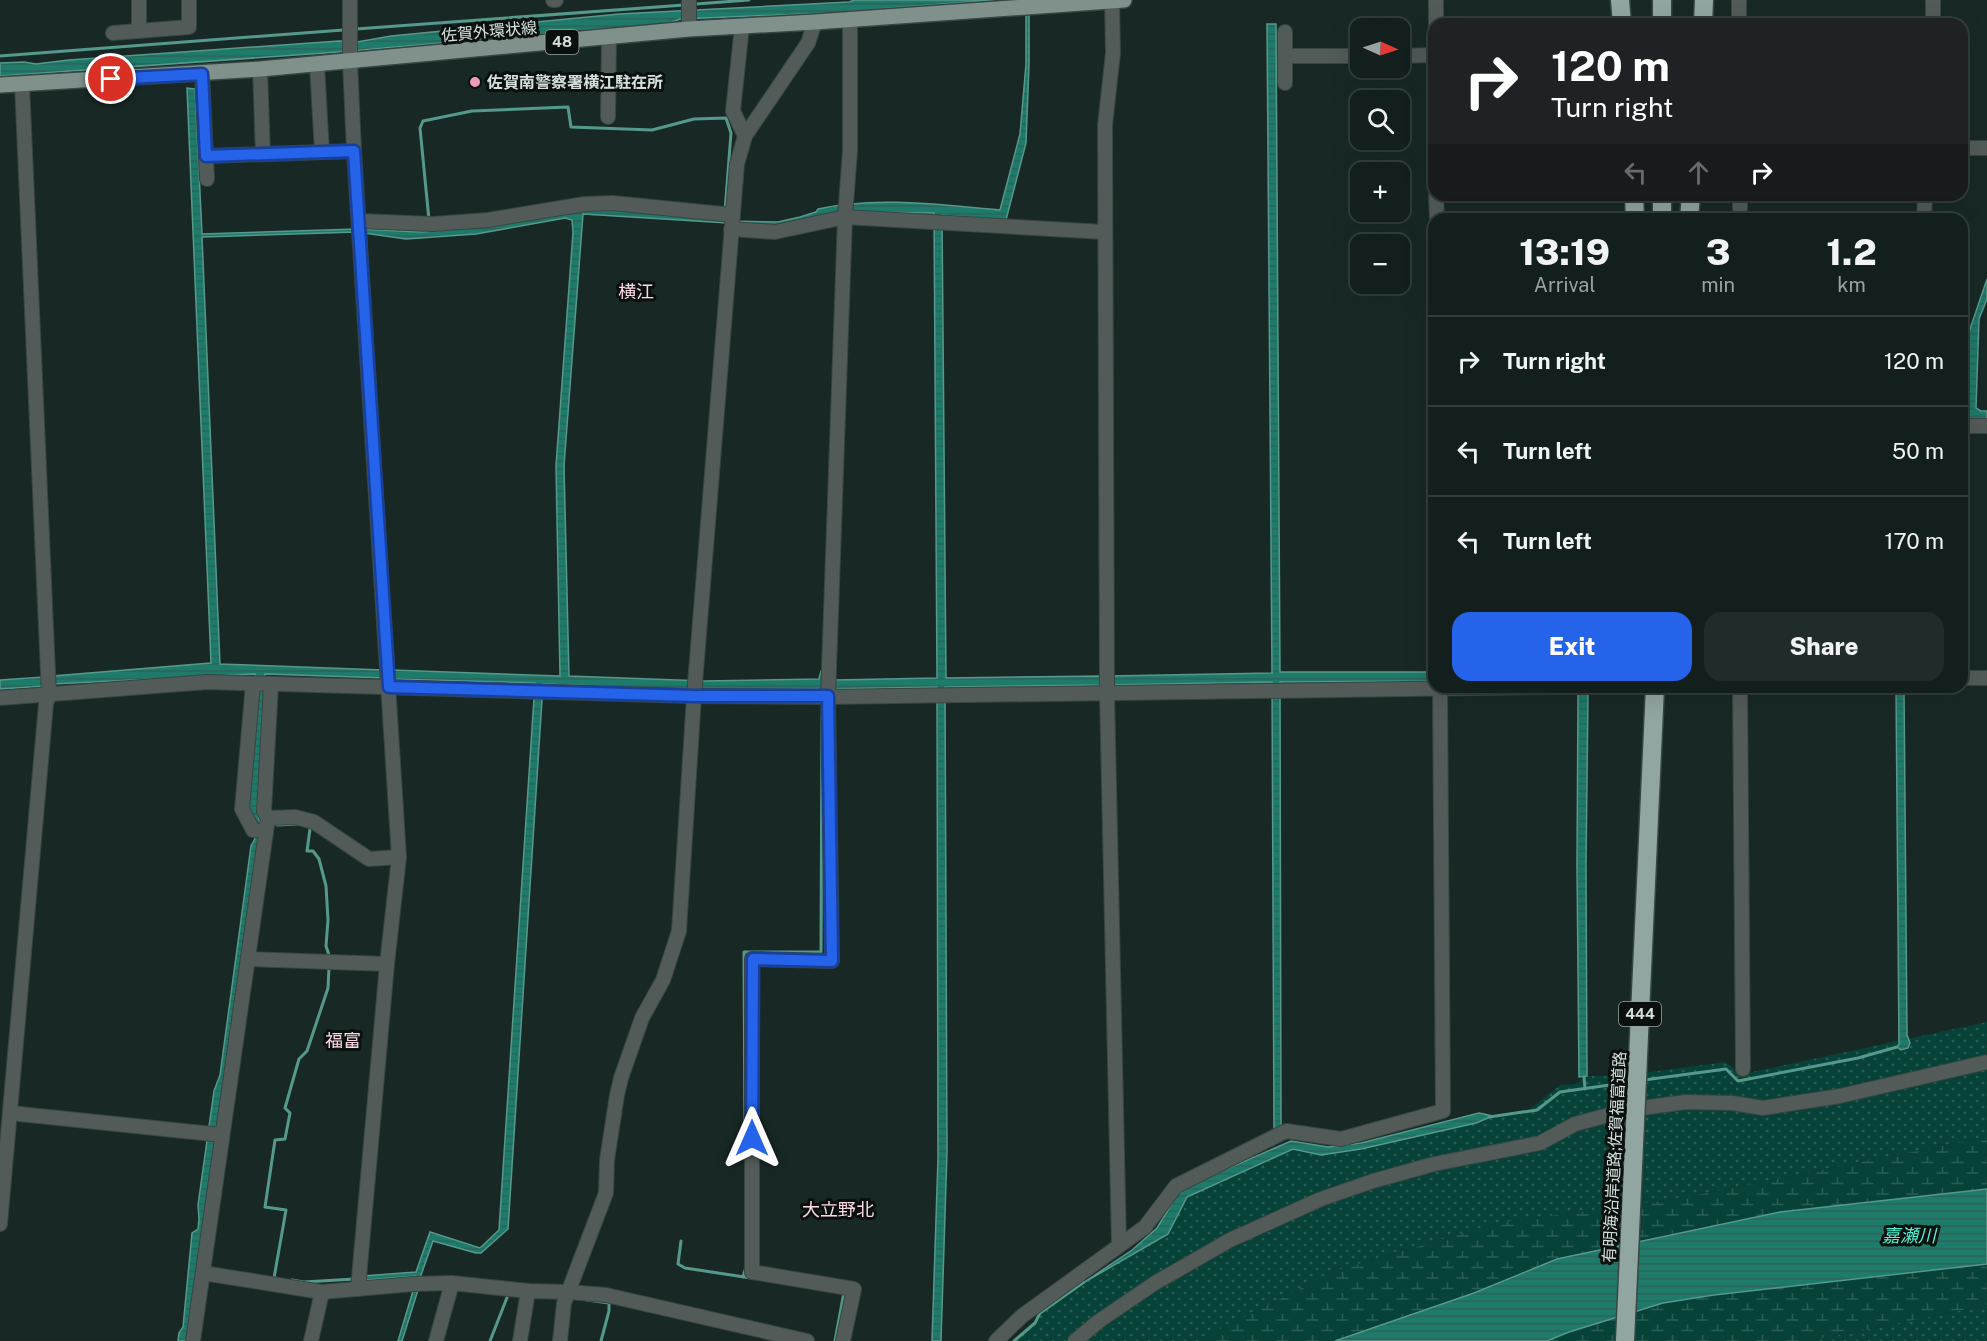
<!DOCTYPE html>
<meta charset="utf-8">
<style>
:root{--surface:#121f1c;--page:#1f2c29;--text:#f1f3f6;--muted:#9ca2a3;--line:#313d3b;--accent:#2563eb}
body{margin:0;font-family:"Public Sans","Noto Sans JP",sans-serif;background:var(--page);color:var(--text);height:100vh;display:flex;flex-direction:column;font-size:22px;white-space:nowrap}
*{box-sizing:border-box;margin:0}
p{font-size:20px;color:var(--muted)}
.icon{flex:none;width:33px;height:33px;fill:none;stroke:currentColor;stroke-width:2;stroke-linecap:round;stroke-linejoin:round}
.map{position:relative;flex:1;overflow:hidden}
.sheet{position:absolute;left:1428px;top:213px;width:540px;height:480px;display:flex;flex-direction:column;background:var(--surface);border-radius:18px;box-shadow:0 6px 24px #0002,0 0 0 2px var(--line)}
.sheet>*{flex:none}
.hud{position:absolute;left:1428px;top:18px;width:540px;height:183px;border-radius:18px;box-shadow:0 6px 24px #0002,0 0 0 2px var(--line);background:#202124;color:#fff;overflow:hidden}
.needle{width:39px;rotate:93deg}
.fabs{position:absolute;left:1350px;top:18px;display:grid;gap:12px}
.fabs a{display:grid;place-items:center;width:60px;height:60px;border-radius:12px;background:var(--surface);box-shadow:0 6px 24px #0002,0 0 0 2px var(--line);font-size:30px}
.pin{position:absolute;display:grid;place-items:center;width:51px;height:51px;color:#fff;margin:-26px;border:3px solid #fff;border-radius:50%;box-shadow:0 2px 6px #0007}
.me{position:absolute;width:66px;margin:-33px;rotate:0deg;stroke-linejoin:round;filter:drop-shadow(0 0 4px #0008)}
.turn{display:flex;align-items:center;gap:21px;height:126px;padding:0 24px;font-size:27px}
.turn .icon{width:78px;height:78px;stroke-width:2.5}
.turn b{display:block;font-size:42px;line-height:51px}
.lanes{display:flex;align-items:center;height:57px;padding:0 24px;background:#0003;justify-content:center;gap:30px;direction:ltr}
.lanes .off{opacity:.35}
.eta{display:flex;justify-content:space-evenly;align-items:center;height:102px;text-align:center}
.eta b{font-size:36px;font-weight:800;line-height:42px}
.cta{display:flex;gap:12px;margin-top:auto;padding:12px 24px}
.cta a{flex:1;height:69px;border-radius:18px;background:var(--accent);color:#fff;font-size:24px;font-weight:800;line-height:69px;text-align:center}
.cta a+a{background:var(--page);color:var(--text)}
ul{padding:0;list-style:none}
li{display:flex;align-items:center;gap:18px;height:90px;padding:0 24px;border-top:2px solid var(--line)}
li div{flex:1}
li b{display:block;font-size:22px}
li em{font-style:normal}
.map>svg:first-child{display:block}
</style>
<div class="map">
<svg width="1987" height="1341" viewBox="0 0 1987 1341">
<defs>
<pattern id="grass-dots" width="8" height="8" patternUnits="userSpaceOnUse" patternTransform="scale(1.5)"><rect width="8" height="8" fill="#064238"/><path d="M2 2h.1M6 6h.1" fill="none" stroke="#295d54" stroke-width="1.8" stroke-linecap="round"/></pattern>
<pattern id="wetland-marsh" width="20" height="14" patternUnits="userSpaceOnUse" patternTransform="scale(1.5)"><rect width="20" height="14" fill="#064238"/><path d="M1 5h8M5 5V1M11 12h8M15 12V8" fill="none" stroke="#295d54"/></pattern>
<pattern id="water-rules" width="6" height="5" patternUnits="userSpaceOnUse" patternTransform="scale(1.5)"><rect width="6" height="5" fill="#1e7b6a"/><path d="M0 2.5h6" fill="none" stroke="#2d6258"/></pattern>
</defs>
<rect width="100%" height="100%" fill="#182925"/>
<!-- grass -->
<g fill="url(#grass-dots)">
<polygon points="1987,1022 1987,1137 1682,1198 1498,1223 1335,1271 1197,1341 1014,1341 1035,1323 1040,1313 1083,1283 1168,1234 1186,1197 1293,1148 1321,1155 1361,1149 1476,1123 1493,1116 1530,1109 1560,1085 1576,1084 1587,1076 1620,1076 1725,1062 1743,1074"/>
<polygon points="1987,1305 1987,1341 1810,1341"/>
</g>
<!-- wetland -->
<g fill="url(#wetland-marsh)">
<polygon points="1987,1137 1987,1189 1780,1212 1636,1241 1404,1341 1197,1341 1335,1271 1498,1223 1682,1198"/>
<polygon points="1987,1264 1987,1305 1810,1341 1547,1341 1569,1332 1663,1303 1714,1295"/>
</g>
<!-- water -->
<g fill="url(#water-rules)" stroke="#55998c" stroke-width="1.5">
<polygon points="855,0 994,0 829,13 680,19 670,23 339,52 0,76 0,63 24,62 36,64 69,60 339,41 357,42 391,36 619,14 849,2"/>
<path d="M1029,13V65L1026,143L1006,220L942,215L946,678L1101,676V685L945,687L947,1152L941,1341H932L938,1158L937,687L835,689V680L937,678L934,213L850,212L778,226L583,214L564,466L569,676L704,681L819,679L821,671L823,670L825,690L819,692L818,689L704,690L543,684L508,1229L481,1253H476L433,1241L420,1278H414L415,1276L364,1280L363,1276L416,1272L430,1232L480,1248L499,1230L535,683L392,679V670L560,676L556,466L573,232L572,220L565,218L476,234L406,239L357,232L202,237L220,664L383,670L384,678L265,674L264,678L256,677L255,674L53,684V676L211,663L187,88L195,89L202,234L357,229L422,232L491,226L584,209H609L728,221L778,222L800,217L816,212L818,209C877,196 941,205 1000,210L1020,134L1026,64V14Z"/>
<polygon points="1267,24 1276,24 1280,672 1434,672 1434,681 1280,682 1281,1127 1274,1130 1272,682 1110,685 1110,676 1272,673"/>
<polygon points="1987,279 1987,299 1979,319 1976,408 1981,411 1987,411 1987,419 1962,419 1966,341"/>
<polygon points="44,677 45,686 0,689 0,680"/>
<polygon points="1896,687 1904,687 1907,1035 1910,1043 1908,1048 1901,1050 1897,1047 1899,1044"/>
<path d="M259,690H265L257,808L262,835L186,1341H178L179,1333L183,1327L192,1233L198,1229L199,1219L198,1205L214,1091L220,1075L251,846C263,829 248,819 248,802C249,765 255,727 259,690Z"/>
<polygon points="1578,694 1588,694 1586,866 1587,1076 1579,1077 1577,866"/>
<polygon points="1479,1113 1493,1116 1476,1123 1361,1149 1321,1155 1293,1149 1187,1197 1168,1234 1083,1283 1132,1250 1157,1228 1177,1195 1190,1185 1291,1141 1328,1147 1361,1143"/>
<polygon points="1987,1189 1987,1264 1714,1295 1663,1303 1569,1332 1547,1341 1335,1341 1474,1293 1557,1259 1780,1212"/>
<polygon points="418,1290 402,1341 398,1341 413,1291"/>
</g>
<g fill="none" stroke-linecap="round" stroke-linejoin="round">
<!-- stream -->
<g stroke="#55998c" stroke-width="3">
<polyline points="696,4 749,0"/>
<polyline points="356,29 684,5"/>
<polyline points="0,56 343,30"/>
<polyline points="429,220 420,128 423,121 472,111 568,107 571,127 652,130 694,119 726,118 731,133 725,211"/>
<polyline points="1582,687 1583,693"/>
<polyline points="277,825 298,824"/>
<polyline points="308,825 310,829 307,851 313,851 319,859 326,886 328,920 326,946 330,958"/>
<polyline points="1584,1077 1585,1089"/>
<polyline points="1644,1080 1726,1069 1738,1081 1858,1058 1897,1047"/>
<polyline points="1489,1117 1537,1110 1560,1092 1631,1082"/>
<polyline points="745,1140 744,952 821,952 822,716"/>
<polyline points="681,1241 678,1264 685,1268 751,1278"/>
<polyline points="743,1277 746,1267"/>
<polyline points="276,1278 274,1278 286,1210 265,1207 275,1140 285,1139 290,1113 285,1108 299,1059 307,1051 328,988 329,967"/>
<polyline points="292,1280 304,1282 354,1279"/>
<polyline points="587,1300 609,1303 609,1311 601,1341"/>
<polyline points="490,1341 508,1295"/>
<polyline points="835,1341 844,1292"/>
<polyline points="1014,1341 1035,1323 1040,1313 1084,1282"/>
</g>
<defs>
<g id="minor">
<polyline points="139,0 139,31"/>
<polyline points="350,0 350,62 354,151 399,857 387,964 358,1289"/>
<polyline points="553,0 556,0"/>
<polyline points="689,0 689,29"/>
<polyline points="1436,0 1436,24"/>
<polyline points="1739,0 1739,24"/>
<polyline points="1112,1 1113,53 1105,125 1107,694 1119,1245"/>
<polyline points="1933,24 1933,0"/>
<polyline points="742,26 733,111 745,136"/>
<polyline points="1285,32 1285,83"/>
<polyline points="113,33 189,27 189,0"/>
<polyline points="1285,56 1360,56"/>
<polyline points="1400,56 1434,55"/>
<polyline points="317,65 322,152"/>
<polyline points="260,69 263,154"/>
<polyline points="202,74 207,179"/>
<polyline points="608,117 609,37"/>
<polyline points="1962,148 1987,148"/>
<polyline points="206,156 354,151"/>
<polyline points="1436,195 1437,219"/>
<polyline points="1740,195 1740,219"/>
<polyline points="1924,219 1925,195"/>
<polyline points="360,221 433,224 488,220 585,204 613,203 733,215"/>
<polyline points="731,229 775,232 845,217 1104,232"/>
<polyline points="1962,426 1987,426"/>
<polyline points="1962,678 1987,678"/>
<polyline points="253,684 242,809 253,830 266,831"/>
<polyline points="1740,687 1743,1069"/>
<polyline points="0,698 207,682 694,696 828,697 1550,687"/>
<polyline points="268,818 295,817 314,822 369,859 399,857"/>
<polyline points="248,959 387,964"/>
<polyline points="10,1113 222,1135"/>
<polyline points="0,1224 46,704 49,695 22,84"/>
<polyline points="203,1273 322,1292 413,1284 452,1283 528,1291 568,1292 606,1295 807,1341"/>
<polyline points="193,1341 268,818 264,811 271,685"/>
<polyline points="311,1341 322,1292"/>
<polyline points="436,1341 452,1283"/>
<polyline points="520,1341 528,1291"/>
<polyline points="560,1341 564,1303 606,1193 607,1160 617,1095 621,1078 642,1018 663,980 679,931 694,696 737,164 745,136 808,43 815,22"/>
<polyline points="843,1341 854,1289 752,1272 752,959 832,961 828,697 845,217 850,151 850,19"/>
<polyline points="996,1341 1022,1316 1145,1227 1176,1186 1286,1131 1341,1139 1443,1111 1440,687"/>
<polyline points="1075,1341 1099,1321 1155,1283 1230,1240 1321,1199 1373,1181 1434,1164 1540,1143 1575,1124 1627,1110 1686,1102 1732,1103 1763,1108 1840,1096 1987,1062"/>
</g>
<polyline id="major" points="0,85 260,69 689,29 815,22 1124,0"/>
<g id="highway">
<polyline points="1620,0 1622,24"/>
<polyline points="1662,24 1662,0"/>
<polyline points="1703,24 1704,0"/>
<polyline points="1634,195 1635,219"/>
<polyline points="1662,219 1662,195"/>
<polyline points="1689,219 1691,195"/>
</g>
</defs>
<!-- minor casing -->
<use href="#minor" stroke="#364642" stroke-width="16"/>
<!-- major casing -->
<use href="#major" stroke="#364642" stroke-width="18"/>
<!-- highway casing -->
<use href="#highway" stroke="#364642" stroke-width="21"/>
<!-- minor -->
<use href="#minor" stroke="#535b59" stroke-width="14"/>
<!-- major -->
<use href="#major" stroke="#80918c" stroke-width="15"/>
<!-- highway -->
<use href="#highway" stroke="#92a6a1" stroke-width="18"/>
<defs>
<polyline id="highway-bridge" points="1625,1341 1655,687"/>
</defs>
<!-- highway-bridge casing -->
<use href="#highway-bridge" stroke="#364642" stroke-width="21" stroke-linecap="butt"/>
<!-- highway-bridge -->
<use href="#highway-bridge" stroke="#92a6a1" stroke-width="18"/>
</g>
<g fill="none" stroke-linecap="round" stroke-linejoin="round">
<defs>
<polyline id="route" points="111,79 202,74 206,156 354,151 389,687 694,696 828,696 832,961 753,959 752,1138"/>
</defs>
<!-- route casing -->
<use href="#route" stroke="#184099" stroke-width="15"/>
<!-- route -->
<use href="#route" stroke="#2563eb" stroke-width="10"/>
</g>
<!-- markers -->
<circle fill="#ef9ab8" stroke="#09100e" stroke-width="2" cx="475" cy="82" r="6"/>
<g text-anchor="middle" stroke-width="6" stroke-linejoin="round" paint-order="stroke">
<!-- shield labels -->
<g fill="#09100e" stroke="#98a29e" stroke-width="1.5">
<rect x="545.5" y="30" width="33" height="24" rx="4.5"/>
<rect x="1619" y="1002" width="42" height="24" rx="4.5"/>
</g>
<g font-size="15" font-weight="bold" fill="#d5e0dc">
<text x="562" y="47">48</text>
<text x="1640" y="1019">444</text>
</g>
<!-- street labels -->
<g font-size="16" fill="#d5e0dc" stroke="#09100e">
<text transform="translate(489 31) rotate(-5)" y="6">佐賀外環状線</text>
<text transform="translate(1614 1157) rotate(-87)" y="6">有明海沿岸道路;佐賀福富道路</text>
</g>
<!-- poi labels -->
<g font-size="16" font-weight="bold" fill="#d5e0dc" stroke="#09100e" text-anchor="start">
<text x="487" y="88">佐賀南警察署横江駐在所</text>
</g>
<!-- neighbourhood labels -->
<g font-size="18" fill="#fbd9e4" stroke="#09100e">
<text x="636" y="298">横江</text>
<text x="343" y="1047">福富</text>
<text x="838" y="1216">大立野北</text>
</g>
<!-- water labels -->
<g font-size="18" font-style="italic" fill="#50f3d3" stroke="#09100e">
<text x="1909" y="1242">嘉瀬川</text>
</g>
</g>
</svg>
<div class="fabs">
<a><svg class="needle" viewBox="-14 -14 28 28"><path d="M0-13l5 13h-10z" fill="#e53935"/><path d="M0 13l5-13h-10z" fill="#9ca2a3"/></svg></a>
<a><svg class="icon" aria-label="search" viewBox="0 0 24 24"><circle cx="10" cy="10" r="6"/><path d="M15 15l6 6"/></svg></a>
<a>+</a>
<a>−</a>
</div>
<div class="pin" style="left:111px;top:79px;background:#d93025"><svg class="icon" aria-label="arrive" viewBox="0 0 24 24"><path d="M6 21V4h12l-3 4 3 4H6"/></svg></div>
<svg class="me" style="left:752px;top:1138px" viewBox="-20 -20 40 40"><path d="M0-17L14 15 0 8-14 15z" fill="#2563eb" stroke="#fff" stroke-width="4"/></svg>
<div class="hud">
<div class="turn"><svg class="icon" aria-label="right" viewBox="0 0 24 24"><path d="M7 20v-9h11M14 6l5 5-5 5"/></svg><div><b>120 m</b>Turn right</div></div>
<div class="lanes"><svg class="icon off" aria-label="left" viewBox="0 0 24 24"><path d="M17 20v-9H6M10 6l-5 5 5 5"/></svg><svg class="icon off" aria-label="ahead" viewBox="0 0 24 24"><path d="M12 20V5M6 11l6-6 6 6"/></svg><svg class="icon" aria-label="right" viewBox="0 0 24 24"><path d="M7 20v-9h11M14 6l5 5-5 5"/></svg></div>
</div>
<section class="sheet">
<div class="eta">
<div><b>13:19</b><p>Arrival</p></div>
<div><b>3</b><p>min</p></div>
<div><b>1.2</b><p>km</p></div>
</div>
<ul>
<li><svg class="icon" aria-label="right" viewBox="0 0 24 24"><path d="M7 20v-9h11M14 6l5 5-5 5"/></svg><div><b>Turn right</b></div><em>120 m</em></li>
<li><svg class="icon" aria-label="left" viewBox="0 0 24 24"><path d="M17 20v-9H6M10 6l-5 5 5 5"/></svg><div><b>Turn left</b></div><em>50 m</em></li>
<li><svg class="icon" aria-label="left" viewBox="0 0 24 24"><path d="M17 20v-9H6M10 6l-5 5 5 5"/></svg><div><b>Turn left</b></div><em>170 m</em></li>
</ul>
<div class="cta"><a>Exit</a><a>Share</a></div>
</section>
</div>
